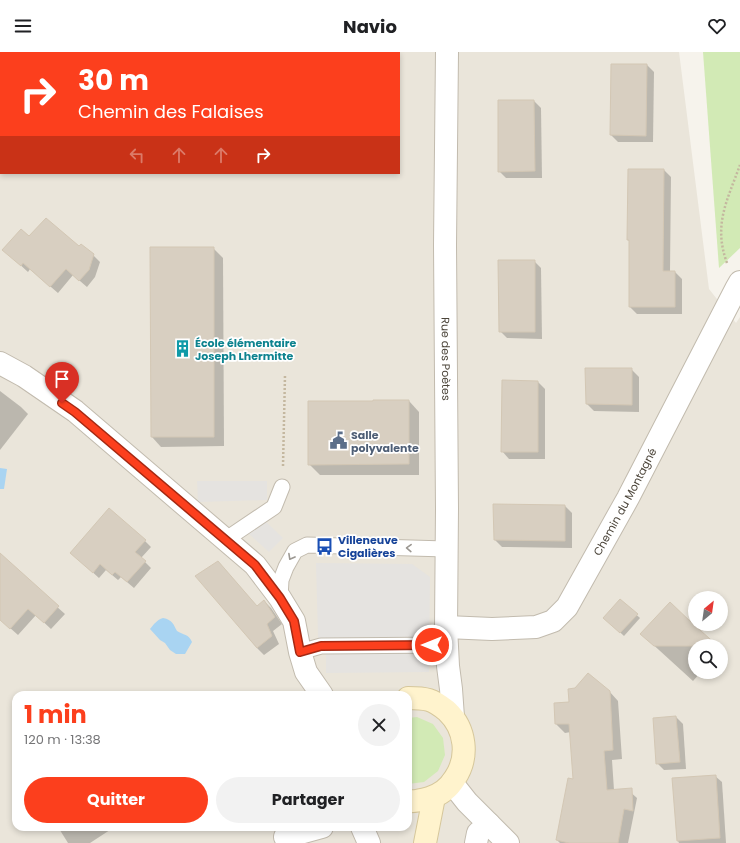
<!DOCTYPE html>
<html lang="fr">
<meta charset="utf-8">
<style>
:root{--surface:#fff;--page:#f2f2f2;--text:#202124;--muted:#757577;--accent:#fc3f1d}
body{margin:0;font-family:Poppins,sans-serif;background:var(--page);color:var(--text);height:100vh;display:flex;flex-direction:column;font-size:15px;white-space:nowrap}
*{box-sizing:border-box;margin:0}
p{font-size:13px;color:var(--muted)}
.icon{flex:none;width:22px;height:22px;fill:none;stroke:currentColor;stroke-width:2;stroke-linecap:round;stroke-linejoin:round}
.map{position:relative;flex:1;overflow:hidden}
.drawer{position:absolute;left:12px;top:639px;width:400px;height:140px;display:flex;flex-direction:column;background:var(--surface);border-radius:12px;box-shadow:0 2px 6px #0003}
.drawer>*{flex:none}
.top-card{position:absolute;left:0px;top:0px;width:400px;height:122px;box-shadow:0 2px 6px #0003;background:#fc3f1d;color:#fff;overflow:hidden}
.needle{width:26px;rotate:29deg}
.fabs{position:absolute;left:688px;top:539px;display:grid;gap:8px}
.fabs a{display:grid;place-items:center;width:40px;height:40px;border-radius:50%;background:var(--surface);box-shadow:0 2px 6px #0003;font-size:20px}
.pin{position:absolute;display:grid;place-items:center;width:34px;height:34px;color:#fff;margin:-41px -17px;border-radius:50% 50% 50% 0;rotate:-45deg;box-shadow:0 0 4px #0007}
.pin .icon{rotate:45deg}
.me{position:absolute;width:44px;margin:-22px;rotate:270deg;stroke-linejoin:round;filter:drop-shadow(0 0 3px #0008)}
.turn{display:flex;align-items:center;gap:14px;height:84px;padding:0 12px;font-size:18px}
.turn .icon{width:52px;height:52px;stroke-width:2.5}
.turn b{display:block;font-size:28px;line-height:34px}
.lanes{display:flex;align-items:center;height:38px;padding:0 12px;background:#0003;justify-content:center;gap:20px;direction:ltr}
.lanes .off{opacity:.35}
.round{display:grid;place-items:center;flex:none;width:42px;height:42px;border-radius:21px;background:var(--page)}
.overview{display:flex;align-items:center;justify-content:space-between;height:68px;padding:0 12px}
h1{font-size:24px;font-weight:700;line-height:30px;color:var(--accent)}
.action{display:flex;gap:8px;margin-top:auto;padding:8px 12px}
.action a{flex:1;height:46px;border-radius:24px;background:var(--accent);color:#fff;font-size:16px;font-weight:700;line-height:46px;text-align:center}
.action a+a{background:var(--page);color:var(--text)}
header{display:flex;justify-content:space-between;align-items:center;height:52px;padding:0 12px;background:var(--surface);font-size:18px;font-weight:700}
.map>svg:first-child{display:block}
</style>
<header><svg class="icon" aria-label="menu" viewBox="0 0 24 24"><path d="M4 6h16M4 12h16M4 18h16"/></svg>Navio<svg class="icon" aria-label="heart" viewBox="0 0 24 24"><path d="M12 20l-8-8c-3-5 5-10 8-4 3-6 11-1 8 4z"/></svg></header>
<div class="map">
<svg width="740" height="791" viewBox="0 0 740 791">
<rect width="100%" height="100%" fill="#f6f3ec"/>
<!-- residential -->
<path fill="#eae5da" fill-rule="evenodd" d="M0,0H679L709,237L736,271L740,265V791H0ZM1,1H399V121H1ZM695,546H721V572H695ZM695,594H721V620H695ZM16,643H408V775H16Z"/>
<!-- green -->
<g fill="#d2eab5">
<polygon points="703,0 740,0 740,196 719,216"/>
<polygon points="417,665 433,672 443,686 445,703 438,719 424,730 408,732 408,666"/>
</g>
<!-- parking -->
<g fill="#e5e3e0">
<polygon points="197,429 267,429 267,448 198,450"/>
<polygon points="264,468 283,486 269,500 249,482"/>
<polygon points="316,511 412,512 430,525 429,620 326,621 326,603 318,585"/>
</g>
<!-- water -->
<g fill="#a9d4f2">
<polygon points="0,416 7,417 4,437 0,437"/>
<path d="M163,566C173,568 173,572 177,579C183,583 189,582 192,590L185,602H176L170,598L165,591L160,588L150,577C154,572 157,568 163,566Z"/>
</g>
<!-- shadow -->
<g fill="#0003">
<polygon points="169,0 221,0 223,1 171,1"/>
<polygon points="647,13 654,20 653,90 618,90 611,83"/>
<polygon points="499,49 534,49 541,56 542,126 506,126 499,119"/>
<polygon points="664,118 671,125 670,220 675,220 682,227 682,262 637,262 630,255 630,190 628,188"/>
<polygon points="80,195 93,203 100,210 95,225 87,235 73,223 58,241 30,217 28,220 4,198"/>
<polygon points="213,196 223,206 224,394 161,395 152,385"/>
<polygon points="534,209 541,216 542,287 507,286 500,279"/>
<polygon points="586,317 631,317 639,325 639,360 594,359 587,352"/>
<polygon points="538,330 545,337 545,407 509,407 502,399"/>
<polygon points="0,339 21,355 28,362 0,398"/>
<polygon points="409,349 419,360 419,423 320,423 309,412"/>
<polygon points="565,454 572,461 572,496 502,495 495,488"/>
<polygon points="145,489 151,495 141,506 151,516 134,536 121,525 118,528 106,518 99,526 78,507"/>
<polygon points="0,504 65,562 51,577 36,563 18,583 0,567"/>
<polygon points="218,510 257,555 264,549 271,556 282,572 273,579 279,592 264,603 257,596 197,524"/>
<polygon points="620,548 640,566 624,584 608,569"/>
<polygon points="648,588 717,594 695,594 695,620 701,620 693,629"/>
<polygon points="609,639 618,649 622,707 612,708 614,738 628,738 637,746 628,791 560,791 557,788 574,728 571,680 565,681 556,672 570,651"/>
<polygon points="676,665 683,672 686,717 664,718 657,711"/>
<polygon points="16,716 16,724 13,718"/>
<polygon points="715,724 722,730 726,791 679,791 678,789"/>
<polygon points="58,775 112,775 113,776 90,791 68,791"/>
</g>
<!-- building -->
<g fill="#d8cfc1" stroke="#d3c7b4">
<polygon points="611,12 647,12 646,84 610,83"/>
<polygon points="498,48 534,48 535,119 498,120"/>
<polygon points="628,117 664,117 663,219 675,219 675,255 629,255 629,188 627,188"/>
<polygon points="46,166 79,194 81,192 94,202 89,218 79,229 66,217 50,235 23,211 21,214 2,198 21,177 29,184"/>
<polygon points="150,195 214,195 214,385 151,385"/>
<polygon points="498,208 535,208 535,280 499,280"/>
<polygon points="585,316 632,316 632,353 586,352"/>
<polygon points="502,328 538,329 538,400 501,400"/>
<polygon points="373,348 409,348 409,412 308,413 308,349 373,349"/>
<polygon points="493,452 565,453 565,489 494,488"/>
<polygon points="109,456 146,488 135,500 146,509 127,530 115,520 112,523 100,512 93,521 70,501"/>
<polygon points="0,501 59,554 44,571 28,557 10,577 0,568"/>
<polygon points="218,509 257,554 264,548 275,565 267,572 272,584 257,596 195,524"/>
<polygon points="620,547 638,562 620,581 603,566"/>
<polygon points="670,550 692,571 718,594 654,594 640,582"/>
<polygon points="588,621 610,639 613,698 604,699 607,738 632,736 633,759 624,757 618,791 569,791 556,788 568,726 573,727 569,672 555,672 554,651 569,650 568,637 575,636"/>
<polygon points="676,664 680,710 656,712 653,666"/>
<polygon points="716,723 720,786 677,789 672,726"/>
</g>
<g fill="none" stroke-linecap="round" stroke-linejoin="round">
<defs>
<g id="lane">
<polyline points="225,488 274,455 282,435"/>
<polyline points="280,546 281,528 286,515 295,499 307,493 446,497"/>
<polyline points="300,600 321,594 447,593"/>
</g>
<g id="street">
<path id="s1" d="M447,0L445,193L447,456L446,575L448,614L451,637L453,665"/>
<polyline points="0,311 24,324 75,359 255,513 280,546 294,569 300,600 306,620 322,643"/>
<path id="s2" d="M446,575L492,577L536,575L553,569L567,555L628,446L736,237L740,230"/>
<polyline points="452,731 467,750 508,791"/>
<polyline points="300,775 285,785 322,775"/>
<polyline points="362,775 369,791"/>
<polyline points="476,791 478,781 489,772"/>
</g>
<g id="secondary">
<path d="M408,646C415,646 422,646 429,648C436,650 442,655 447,659C466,677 469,705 455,726C449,736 440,743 429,746C422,748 415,750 408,749"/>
<polyline points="425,791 434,745"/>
</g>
</defs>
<!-- lane casing -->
<use href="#lane" stroke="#c2bbae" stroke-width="17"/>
<!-- street casing -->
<use href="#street" stroke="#c2bbae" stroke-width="24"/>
<!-- secondary casing -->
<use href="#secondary" stroke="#d6c79b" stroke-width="24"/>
<!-- path -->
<g stroke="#c4b79f" stroke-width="2.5" stroke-dasharray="2 2" stroke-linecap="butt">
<path d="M727,211C713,173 727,149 740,113"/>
<polyline points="283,414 285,323"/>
</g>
<!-- lane -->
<use href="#lane" stroke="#fff" stroke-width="15"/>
<!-- street -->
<use href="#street" stroke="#fff" stroke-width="22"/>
<!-- secondary -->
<use href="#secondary" stroke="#fff3cd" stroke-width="22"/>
</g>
<!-- one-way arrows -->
<defs><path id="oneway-chevron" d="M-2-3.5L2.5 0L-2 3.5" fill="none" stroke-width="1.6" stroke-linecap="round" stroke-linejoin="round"/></defs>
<g stroke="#9c9892">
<use href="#oneway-chevron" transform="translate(409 496) rotate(-178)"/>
<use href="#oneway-chevron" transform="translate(291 505) rotate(119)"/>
</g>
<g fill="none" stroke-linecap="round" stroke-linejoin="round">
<defs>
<polyline id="route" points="62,351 75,360 255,513 280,546 294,569 300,600 321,594 432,593"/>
</defs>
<!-- route casing -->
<use href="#route" stroke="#a42913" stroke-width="10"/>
<!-- route -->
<use href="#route" stroke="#fc3f1d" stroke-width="7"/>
</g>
<!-- icons -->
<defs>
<symbol id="building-bare" viewBox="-9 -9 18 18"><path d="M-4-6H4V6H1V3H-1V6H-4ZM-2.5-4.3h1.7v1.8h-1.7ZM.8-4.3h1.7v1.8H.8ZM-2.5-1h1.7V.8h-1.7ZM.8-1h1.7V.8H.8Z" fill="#0f9aa8" stroke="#fff" stroke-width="2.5" paint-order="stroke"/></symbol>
<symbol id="civic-bare" viewBox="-9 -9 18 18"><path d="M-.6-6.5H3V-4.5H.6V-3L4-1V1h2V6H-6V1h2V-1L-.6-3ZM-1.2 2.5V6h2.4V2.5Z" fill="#5c6f8a" stroke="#fff" stroke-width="2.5" paint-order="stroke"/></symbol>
<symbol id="bus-bare" viewBox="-9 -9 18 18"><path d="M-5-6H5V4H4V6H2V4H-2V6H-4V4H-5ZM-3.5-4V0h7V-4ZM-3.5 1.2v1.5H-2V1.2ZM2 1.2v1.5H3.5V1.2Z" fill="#1a4fb4" stroke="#fff" stroke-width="2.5" paint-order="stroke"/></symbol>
</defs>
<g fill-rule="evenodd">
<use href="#building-bare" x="170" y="284" width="25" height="25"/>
<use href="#civic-bare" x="326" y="376" width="25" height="25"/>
<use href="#bus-bare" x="312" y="482" width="25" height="25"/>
</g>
<g text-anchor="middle" stroke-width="3.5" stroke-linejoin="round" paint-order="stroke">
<!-- culture labels -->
<g font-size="11" font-weight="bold" fill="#0d838f" stroke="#fff" text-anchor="start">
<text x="195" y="295">École élémentaire<tspan x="195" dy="13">Joseph Lhermitte</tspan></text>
</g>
<!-- street labels -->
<g font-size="11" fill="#4b4439" stroke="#fff">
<text dy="4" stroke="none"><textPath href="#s1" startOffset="307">Rue des Poètes</textPath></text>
<text dy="4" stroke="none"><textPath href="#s2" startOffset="248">Chemin du Montagné</textPath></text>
</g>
<!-- service labels -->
<g font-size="11" font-weight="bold" fill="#4e5e75" stroke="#fff" text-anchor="start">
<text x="351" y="387">Salle<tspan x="351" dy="13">polyvalente</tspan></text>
</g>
<!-- transit labels -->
<g font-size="11" font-weight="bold" fill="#164399" stroke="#fff" text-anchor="start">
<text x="338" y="492">Villeneuve<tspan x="338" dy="13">Cigalières</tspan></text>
</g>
</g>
</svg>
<div class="fabs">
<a><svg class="needle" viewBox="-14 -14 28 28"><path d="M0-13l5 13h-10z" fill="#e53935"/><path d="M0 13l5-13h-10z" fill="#757577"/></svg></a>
<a><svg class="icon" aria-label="search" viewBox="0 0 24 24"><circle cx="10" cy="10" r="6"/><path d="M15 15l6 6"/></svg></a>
</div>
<div class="pin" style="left:62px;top:351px;background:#d93025"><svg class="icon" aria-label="arrive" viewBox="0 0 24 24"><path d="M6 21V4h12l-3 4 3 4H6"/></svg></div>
<svg class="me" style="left:432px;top:593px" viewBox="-20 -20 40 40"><circle r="17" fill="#fc3f1d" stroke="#fff" stroke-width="3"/><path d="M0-11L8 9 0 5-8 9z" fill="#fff"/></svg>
<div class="top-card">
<div class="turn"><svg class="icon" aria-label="right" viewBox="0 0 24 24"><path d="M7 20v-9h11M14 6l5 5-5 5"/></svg><div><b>30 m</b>Chemin des Falaises</div></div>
<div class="lanes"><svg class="icon off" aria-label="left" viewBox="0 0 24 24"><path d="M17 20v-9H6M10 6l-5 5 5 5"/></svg><svg class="icon off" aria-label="ahead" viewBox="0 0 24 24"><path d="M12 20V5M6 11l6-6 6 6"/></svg><svg class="icon off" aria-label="ahead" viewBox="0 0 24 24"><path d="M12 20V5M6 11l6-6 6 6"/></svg><svg class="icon" aria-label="right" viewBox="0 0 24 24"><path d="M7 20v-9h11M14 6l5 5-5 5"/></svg></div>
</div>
<section class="drawer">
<div class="overview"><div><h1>1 min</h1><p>120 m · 13:38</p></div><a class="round"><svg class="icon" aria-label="close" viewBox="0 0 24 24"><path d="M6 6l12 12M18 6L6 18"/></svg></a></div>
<div class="action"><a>Quitter</a><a>Partager</a></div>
</section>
</div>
